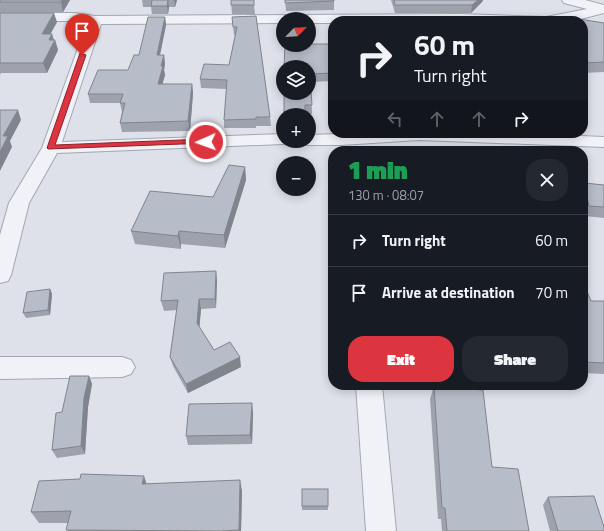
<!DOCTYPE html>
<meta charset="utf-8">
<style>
:root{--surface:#171b24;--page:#242831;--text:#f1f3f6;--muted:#9ea1a6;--line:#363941;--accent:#dc3540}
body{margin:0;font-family:"Titillium Web",sans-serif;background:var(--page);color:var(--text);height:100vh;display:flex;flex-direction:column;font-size:15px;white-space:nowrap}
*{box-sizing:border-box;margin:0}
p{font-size:13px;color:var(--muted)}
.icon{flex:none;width:22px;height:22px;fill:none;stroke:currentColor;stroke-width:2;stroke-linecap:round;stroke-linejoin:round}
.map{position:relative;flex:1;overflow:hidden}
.sheet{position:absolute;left:328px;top:146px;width:260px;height:244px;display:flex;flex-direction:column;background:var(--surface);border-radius:16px;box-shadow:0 2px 10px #0003}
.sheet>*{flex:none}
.top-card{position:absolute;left:328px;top:16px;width:260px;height:122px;border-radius:16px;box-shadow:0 2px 10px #0003;background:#171b24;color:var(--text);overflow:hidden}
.needle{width:26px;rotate:66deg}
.fabs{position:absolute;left:276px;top:12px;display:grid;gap:8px}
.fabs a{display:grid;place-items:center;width:40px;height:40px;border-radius:50%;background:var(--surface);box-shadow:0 2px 10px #0003;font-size:20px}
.pin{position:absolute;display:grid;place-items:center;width:34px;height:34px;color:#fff;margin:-41px -17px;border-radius:50% 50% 50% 0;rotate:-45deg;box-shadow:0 0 4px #0007}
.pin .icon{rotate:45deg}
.me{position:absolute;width:44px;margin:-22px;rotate:268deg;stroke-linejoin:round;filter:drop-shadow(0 0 3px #0008)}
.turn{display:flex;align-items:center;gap:14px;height:84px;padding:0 20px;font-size:18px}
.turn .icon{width:52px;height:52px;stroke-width:2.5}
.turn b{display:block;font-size:28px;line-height:34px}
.lanes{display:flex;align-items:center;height:38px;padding:0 20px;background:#0003;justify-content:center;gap:20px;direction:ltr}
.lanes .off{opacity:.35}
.round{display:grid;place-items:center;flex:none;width:42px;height:42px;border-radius:16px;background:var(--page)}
.overview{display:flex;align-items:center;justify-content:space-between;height:68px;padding:0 20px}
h1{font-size:24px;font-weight:800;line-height:30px;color:#1e9e55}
.action{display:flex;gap:8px;margin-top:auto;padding:8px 20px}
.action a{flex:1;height:46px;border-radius:16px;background:var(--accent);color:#fff;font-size:16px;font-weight:800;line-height:46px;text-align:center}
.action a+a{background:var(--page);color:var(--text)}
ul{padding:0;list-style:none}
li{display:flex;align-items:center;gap:12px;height:52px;padding:0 20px;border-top:1px solid var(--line)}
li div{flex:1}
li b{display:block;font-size:15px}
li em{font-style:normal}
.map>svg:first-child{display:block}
</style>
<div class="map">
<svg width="604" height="531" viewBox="0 0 604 531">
<rect width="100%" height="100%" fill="#dee1e9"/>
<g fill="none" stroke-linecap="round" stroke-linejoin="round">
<defs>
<g id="minor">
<polygon points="562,0 585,0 604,5 604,13 573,21 333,21 333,23 309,23 309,19 283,19 283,23 101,24 62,142 283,134 283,141 291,141 283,144 57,153 29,203 11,275 8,281 0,283 0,235 9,203 42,148 87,23 74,21 0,21 0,13 74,13 95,16 461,14 546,17 587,9 564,3"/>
<polygon points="365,133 510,133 604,137 604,147 419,140 341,145 309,145 303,144 301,141 309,141 309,135"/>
<polygon points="0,357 122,357 131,360 135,367 131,374 122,377 0,379"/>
<polygon points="356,385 382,385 396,531 366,531"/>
</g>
</defs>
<!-- minor casing -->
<use href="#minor" stroke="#a3a7b3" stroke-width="2"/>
<!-- minor -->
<use href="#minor" fill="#f1f2f7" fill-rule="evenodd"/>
</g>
<!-- wall -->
<g fill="#9da2ad">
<polygon points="0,0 70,0 63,12 0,12"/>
<polygon points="142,0 177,0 175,7 169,7 168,14 152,14 151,7 143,7"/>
<polygon points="231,0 254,5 255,14 232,14"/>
<polygon points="285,0 334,1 334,10 286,11"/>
<polygon points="391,0 483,0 482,2 471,13 395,13"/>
<polygon points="0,13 57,22 50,34 52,34 54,40 55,40 58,50 47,73 1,73 0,75"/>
<polygon points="256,16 270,117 271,126 256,126 256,128 224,128 224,120 227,89 201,88 200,79 229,65 235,35 234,35 232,17"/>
<polygon points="165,17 166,25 160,55 164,55 165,64 164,70 165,75 162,84 192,84 193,93 190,131 122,132 120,123 122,112 120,103 90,103 88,94 128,70"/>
<polygon points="525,18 579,19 604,23 604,73 604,72 583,73 583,21 524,21"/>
<polygon points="333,44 333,81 311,82 312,114 284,115 309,67"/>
<polygon points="245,167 246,180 225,248 181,244 181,249 135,244 131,231 213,197"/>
<polygon points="584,183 604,185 604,218 585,216 583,206 583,186"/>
<polygon points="217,280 216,308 201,309 199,327 214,350 241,367 188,393 173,366 170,357 177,310 164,311 161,301"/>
<polygon points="50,289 52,294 50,315 26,318 23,313"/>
<polygon points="583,289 591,301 604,301 604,374 583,373"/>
<polygon points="89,376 92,384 88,407 85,454 57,458 52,450 62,412"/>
<polygon points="434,386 492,467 529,531 442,531 441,519 438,519 430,399"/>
<polygon points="253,412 252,444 188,445 186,436"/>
<polygon points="147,484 242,491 241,531 67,531 69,523 39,523 31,512"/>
<polygon points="302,489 328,506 328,510 302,510"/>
<polygon points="548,497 604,531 550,531 543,505"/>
</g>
<!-- shaded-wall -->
<g fill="#80848d">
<polygon points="62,0 70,0 63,12 61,2"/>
<polygon points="168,0 169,7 168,14 167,6"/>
<polygon points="174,0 177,0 175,7"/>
<polygon points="478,0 483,0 482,2 471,13 472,5"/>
<polygon points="54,13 57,22 45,44 42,34"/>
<polygon points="165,17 166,25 158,64 157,55"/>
<polygon points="52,34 54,42 55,40 58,50 47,73 43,63 49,40"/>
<polygon points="164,55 165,64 164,70 165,75 160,93 158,84 161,66"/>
<polygon points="192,84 193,93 190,131 188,121"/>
<polygon points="18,110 21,120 10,141 12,147 0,171 0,152 3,136"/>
<polygon points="245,167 246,180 225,248 224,235"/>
<polygon points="179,231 181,244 181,249 178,236"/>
<polygon points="216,271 217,280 216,308 215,299"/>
<polygon points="50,289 52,294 50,315 48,310"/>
<polygon points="199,299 201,309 199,333 197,323"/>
<polygon points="240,357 241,367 188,393 186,384"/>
<polygon points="89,376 92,384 88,407 85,454 81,446 84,398"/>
<polygon points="252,403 253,412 252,444 250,435"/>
<polygon points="144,476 148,488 142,484"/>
<polygon points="240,480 242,491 241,531 239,531"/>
</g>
<!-- building -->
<g fill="#b7bcc9" stroke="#80848d">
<polygon points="0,0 62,0 61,2 0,2"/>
<polygon points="152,0 168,0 167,6 151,6"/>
<rect x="231" y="0" width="23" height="5"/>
<polygon points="285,0 334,0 334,1 285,3"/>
<polygon points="394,0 478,0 472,5 395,5"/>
<polygon points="0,13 54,13 42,34 52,34 49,40 55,40 43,63 0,63"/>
<polygon points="256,16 270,117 256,117 256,119 224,120 227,80 200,79 204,64 229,65 237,27 233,27 232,17"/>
<polygon points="148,17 165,17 157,55 164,55 161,66 163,66 158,84 192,84 188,121 120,123 125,103 120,103 123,94 88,94 98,70 128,70 134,55 139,55"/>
<polygon points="577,17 579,19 604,23 604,62 584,63 583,61 583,21 526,21 525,18"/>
<polygon points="309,44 333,44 333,73 310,74 312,105 305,105 305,115 284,115 284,93 309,93 309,67 284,67 285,45 309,45"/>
<polygon points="0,110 18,110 3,136 8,136 0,152"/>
<polygon points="229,165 245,167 224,235 179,231 178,236 131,231 150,191 213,197"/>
<polygon points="584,183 604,185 604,207 589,206"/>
<polygon points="216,271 215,299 199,299 197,323 214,350 230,342 240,357 186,384 170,357 178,300 161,301 164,273"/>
<polygon points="50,289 48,310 23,313 27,292"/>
<polygon points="583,289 586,289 591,301 604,301 604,363 583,362"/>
<polygon points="70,376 89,376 84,398 81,446 52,450 56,413 62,412"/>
<polygon points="434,386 483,390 492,467 518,469 529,531 447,531 445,508 442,508"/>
<polygon points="252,403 250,435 186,436 189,404"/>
<polygon points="81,474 144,476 142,484 240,480 239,530 222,531 66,530 71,511 31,512 39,481 80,479"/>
<rect x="302" y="489" width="26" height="17"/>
<polygon points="594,496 604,527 604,531 558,531 548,497"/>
</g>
<!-- route -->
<polygon fill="#dc3540" stroke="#8f222a" points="80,53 86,55 55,145 206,139 209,140 209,143 48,149 47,148"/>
</svg>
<div class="fabs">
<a><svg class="needle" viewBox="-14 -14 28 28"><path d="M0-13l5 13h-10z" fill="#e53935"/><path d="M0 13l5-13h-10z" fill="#9ea1a6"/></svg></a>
<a><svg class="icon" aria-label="layers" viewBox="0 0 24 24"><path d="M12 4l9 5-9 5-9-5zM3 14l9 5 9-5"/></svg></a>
<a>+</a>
<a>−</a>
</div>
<div class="pin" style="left:82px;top:55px;background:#d93025"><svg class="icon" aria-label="arrive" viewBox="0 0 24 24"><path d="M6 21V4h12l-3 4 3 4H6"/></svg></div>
<svg class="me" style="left:206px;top:142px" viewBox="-20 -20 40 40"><circle r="17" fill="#dc3540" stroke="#fff" stroke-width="3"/><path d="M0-11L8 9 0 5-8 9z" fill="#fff"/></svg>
<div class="top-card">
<div class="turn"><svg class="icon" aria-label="right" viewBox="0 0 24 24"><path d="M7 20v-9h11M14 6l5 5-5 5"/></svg><div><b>60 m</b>Turn right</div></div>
<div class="lanes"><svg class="icon off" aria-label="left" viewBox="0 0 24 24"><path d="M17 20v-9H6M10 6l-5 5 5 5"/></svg><svg class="icon off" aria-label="ahead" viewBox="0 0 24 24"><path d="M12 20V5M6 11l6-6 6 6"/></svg><svg class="icon off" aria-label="ahead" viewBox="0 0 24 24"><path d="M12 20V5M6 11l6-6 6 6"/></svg><svg class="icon" aria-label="right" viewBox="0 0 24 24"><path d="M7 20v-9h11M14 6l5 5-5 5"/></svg></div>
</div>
<section class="sheet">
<div class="overview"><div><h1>1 min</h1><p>130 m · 08:07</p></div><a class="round"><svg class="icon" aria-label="close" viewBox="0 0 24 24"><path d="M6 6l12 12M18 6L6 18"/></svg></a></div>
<ul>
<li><svg class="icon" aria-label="right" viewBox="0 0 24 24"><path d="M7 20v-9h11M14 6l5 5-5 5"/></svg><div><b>Turn right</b></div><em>60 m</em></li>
<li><svg class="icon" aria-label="arrive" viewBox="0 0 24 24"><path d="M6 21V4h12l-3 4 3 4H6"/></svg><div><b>Arrive at destination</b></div><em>70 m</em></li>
</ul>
<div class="action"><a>Exit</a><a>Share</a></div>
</section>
</div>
